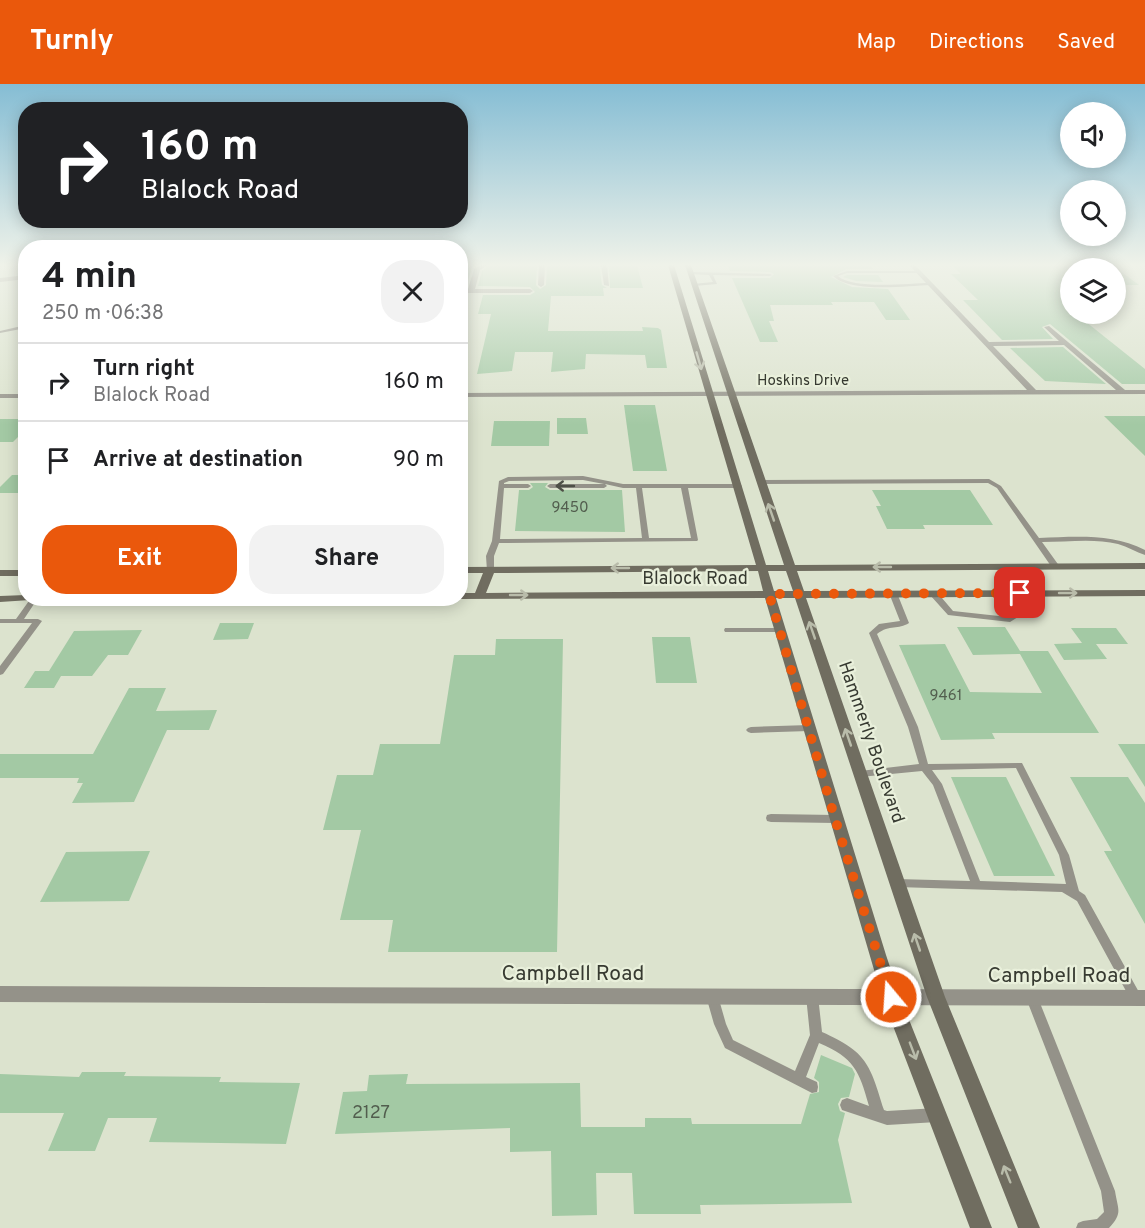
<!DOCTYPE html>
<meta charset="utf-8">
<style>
:root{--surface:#fff;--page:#f2f2f2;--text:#202124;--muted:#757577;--line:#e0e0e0;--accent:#ea580c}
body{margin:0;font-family:Overpass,sans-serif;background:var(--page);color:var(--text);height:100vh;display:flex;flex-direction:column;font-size:22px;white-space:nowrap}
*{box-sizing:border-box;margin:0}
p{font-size:20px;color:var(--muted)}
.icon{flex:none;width:33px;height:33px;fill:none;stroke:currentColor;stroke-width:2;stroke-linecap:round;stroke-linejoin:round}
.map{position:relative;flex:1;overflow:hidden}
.side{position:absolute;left:18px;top:156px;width:450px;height:366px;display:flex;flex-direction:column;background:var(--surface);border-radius:24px;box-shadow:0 3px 15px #0003}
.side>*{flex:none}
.guide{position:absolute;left:18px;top:18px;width:450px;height:126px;border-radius:24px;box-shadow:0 3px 15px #0003;background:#202124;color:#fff;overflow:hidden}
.fabs{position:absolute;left:1060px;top:18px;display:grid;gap:12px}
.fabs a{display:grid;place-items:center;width:66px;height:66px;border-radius:50%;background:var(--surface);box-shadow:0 3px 15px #0003;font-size:30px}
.pin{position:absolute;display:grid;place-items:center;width:51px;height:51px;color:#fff;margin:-26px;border-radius:12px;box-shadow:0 3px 9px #0006}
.me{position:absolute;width:66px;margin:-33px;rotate:342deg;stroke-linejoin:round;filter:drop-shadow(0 0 4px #0008)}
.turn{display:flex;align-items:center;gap:21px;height:126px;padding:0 24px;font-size:27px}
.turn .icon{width:78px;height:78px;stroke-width:2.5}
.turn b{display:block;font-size:42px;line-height:51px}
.round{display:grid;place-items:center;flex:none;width:63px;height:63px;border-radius:24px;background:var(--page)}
.headline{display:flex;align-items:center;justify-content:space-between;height:102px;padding:0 24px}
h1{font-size:36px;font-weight:700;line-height:45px}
.button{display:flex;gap:12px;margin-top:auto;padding:12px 24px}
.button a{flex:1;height:69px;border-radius:24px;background:var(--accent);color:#fff;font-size:24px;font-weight:700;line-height:69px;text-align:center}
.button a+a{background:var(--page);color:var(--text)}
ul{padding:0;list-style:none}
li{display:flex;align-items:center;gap:18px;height:78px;padding:0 24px;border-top:2px solid var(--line)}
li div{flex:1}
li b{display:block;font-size:22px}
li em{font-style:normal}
header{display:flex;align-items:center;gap:36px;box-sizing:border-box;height:84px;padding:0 30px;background:var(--accent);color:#fff}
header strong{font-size:28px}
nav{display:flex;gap:33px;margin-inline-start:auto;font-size:21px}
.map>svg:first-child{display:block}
</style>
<header>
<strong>Turnly</strong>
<nav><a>Map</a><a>Directions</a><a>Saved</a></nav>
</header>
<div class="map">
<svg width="1145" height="1144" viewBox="0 0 1145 1144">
<rect width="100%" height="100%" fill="#dce3ce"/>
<!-- building -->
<g fill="#a3c9a4">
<polygon points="460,181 477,181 472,184 466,202 460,202"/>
<polygon points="490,181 537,181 536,201 540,205 546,201 547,181 599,181 602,201 607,204 603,204 604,212 551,212 548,247 643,247 642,243 658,244 661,246 667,284 647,284 645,271 586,270 585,285 551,288 553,268 515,268 512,287 477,290 491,230 478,230 483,211 530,211 535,208 530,203 478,202 482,187"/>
<polygon points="609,181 637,181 643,204 610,204"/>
<polygon points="728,181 869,181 873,185 846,185 831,193 852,203 888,205 910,236 886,236 874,218 831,218 833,221 770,221 774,237 769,237 778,258 760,258 732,194 770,194 774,190 770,188 730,187"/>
<polygon points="952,181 1060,181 1071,183 1071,220 1064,220 1071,225 1071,230 1076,230 1145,285 1145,300 1122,300 1050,240 1042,243 1053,255 1002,256 963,216 978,216 951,190 961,190"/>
<polygon points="1085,183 1115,183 1139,201 1116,201 1116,184"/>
<polygon points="847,191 878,191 883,198 856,197 843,193"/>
<polygon points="1063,263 1106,300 1045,297 1010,264"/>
<polygon points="624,321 655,321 667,387 633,387"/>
<polygon points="1104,332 1145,332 1145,372"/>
<polygon points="557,334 586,334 588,350 557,350"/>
<polygon points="0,335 26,335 26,345 13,358 0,358"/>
<polygon points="494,337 550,337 549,362 491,362"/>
<polygon points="12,391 26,391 26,409 0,409 0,403"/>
<polygon points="530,399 548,399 545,403 550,406 622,406 625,448 515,447 519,406 529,406 533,403"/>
<polygon points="872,406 970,406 993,441 923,441 925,445 887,445 876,422 881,422"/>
<polygon points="220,539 254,539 248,555 213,556"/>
<polygon points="957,543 1005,543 1020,567 1048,567 1099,649 992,649 995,655 941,656 899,561 945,560 970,608 1042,609 1020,570 973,571"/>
<polygon points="1071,544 1116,544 1128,560 1096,560 1107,575 1064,576 1054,560 1082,559"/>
<polygon points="142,546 128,571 108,571 92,592 61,592 54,604 24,604 35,587 49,587 74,547"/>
<polygon points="652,553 690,553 697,599 656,599"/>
<polygon points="496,555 563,555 557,868 388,868 393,836 340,836 361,746 323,746 337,691 373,691 380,660 440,660 454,571 495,571"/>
<polygon points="129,604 166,604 156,627 217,626 209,646 167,646 134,718 72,719 83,699 77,699 79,694 0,694 0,670 93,670"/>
<polygon points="1118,660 1145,660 1145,703"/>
<polygon points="951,693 1006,693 1055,792 994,792"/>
<polygon points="1070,693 1128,693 1145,719 1145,840 1104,767 1112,767"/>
<polygon points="150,767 129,817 40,818 66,768"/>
<polygon points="821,971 852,984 855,990 849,1013 841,1014 838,1020 840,1027 845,1029 838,1056 852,1119 700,1121 701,1130 634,1130 632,1089 596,1089 597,1131 552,1132 551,1067 510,1068 510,1044 335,1050 343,1008 367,1007 369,991 408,990 406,1000 580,999 581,1043 645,1043 645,1034 691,1034 692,1040 801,1040 810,1010 819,1008 819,998 814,994"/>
<polygon points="82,988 126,988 124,992 221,993 219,998 300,999 286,1060 149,1058 157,1034 108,1034 95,1067 48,1067 64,1029 0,1029 0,990 79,993"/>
</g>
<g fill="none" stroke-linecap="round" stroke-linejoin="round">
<!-- service -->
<g fill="#949289" fill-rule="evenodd">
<path d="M847,187H919L920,189H847L838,192C853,206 909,199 930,199L932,200L930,201C906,202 850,209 833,192Z"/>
<polygon points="691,188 770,190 772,191 770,192 713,191 717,200 694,202 693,200 713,198 709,191 690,190"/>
<polygon points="26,241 26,244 0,249 0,247"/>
<path d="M583,392L623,400H739L742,402L739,404H688L698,456L697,457L499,459L494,472V485L493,487H487L486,472L492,457L499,397L508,393ZM583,396L604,400H550L547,402L550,404H604L607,402L605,400L623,404H636L642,454L500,455L504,404H528L531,402L528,400H504V399L509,397ZM642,404H681L691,454H649Z"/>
<path d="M989,395L1001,402L1039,454C1075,453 1111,449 1145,466V471C1136,468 1128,463 1118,460C1094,454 1067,458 1042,458L1060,483L1056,485H1053L997,404L988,399L761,400L758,398L761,396Z"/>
<path d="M890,507H896L897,509L909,539C898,546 890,540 877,550L918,643L928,680L1022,679L1069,771L1079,807L1085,811L1140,910L1142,914L1140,918L1136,919L1132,918L1077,817L1062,808L897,803L893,802L892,799L893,796L897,795L970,797L933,701L922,687L860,693L857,692L855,690L857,688L860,687L919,680L908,643L869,549L879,540L900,537L889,509ZM1016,684L1059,771L1066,800L980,797L942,700L932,686Z"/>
<polygon points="930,507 936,507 953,527 1008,533 1010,532 995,509 996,507 1002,507 1018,533 1010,538 948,531 930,511 929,509"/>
<polygon points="31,514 38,514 24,535 38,535 42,537 3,590 0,591 0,582 32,539 0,539 0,535 16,535"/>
<polygon points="725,544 779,544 783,546 779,548 725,548 724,546"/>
<polygon points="809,641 812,642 814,644 812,646 809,647 751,649 748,648 746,646 748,644 751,643"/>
<polygon points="771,730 835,731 839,732 840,735 839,738 835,739 771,738 767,737 766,734 767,731"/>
<path d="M712,907L716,908L718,912L726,940L733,956L795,987L810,951L806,912L808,908L812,907L816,908L818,912L822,948C867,968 870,980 884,1026L887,1027L937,1024L942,1026L944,1031L942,1036L937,1038L887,1041L842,1026L840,1021L842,1016L847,1014L869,1022C859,986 854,974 819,959L806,993L817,998L818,1003L817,1008L812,1009L725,964L714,940L706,912L708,908Z"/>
<path d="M1032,909L1036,910L1038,914L1115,1107C1118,1126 1123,1129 1109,1144H1076L1078,1139L1083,1137L1097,1135L1104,1128L1101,1107L1026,914L1028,910Z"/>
</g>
<!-- minor -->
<g fill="#949289" fill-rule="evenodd">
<polygon points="481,181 488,181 480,186 475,205 530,205 533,207 530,209 460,209 460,205 468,205 474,185"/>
<polygon points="539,181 545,181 544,201 541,203 538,201"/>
<polygon points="601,181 607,181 609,202 604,201"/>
<path d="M909,181H915L989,258L1059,257L1044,243L1049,242L1125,306H1145V310L460,313V309L1027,306ZM1064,261L1116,306H1036L993,262Z"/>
<polygon points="26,191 26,195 0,198 0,194"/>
<rect x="0" y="310" width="26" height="4"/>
</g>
<!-- tertiary -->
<polygon fill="#949289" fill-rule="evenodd" points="0,902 1145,906 1145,922 0,918"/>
<!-- secondary -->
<g fill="#706d60" fill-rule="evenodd">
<path d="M668,181H674L766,481H784L685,181H691L795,481L1145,479V485L797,487L804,507L1145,506V512L806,514L945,913L1040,1144H1018L927,913L795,514H776L886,871L900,913L992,1144H970L882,913L765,514L460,515L457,514H460V509H475L483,489H460V483L756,481ZM758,487L763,507L486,509L494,489ZM768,487H786L793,507H774Z"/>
<rect x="0" y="486" width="26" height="6"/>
<polygon points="26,511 26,514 31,514 30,516 0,518 0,512"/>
</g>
</g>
<!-- one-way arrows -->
<defs><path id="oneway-shaft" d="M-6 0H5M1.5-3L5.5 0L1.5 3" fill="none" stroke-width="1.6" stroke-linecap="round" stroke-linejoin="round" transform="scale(1.5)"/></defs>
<g stroke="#b9bcaa">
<use href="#oneway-shaft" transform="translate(699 277) rotate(74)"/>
<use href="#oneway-shaft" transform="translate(771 428) rotate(-109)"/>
<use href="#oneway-shaft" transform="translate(882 483) rotate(180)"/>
<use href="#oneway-shaft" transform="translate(620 484) rotate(180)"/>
<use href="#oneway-shaft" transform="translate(1068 509)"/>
<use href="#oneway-shaft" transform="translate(519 511)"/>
<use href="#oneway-shaft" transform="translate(812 546) rotate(-109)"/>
<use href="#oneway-shaft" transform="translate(848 653) rotate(-109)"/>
<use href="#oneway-shaft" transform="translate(917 858) rotate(-109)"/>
<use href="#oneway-shaft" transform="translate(913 967) rotate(69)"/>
<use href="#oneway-shaft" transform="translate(1007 1090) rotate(-112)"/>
</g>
<use stroke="#4e5047" href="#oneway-shaft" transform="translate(565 402) rotate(180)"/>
<!-- sky -->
<linearGradient id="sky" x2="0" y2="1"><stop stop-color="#85bdd4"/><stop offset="0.53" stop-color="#eff2e9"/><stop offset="1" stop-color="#eff2e9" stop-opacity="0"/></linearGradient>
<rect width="1145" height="341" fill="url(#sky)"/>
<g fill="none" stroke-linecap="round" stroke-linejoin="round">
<!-- route -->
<polyline stroke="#ea580c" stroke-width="10" stroke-dasharray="0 18" points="891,913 835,735 769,510 1020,509"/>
</g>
<g text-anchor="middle" stroke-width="4.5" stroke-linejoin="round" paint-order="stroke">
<!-- far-street labels -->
<g font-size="15" fill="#373a31" stroke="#e9f0db">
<text x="803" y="301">Hoskins Drive</text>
</g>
<!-- number labels -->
<g font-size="15" fill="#525e4e">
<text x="570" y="428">9450</text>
<text x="946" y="616">9461</text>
</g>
<!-- street labels -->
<g font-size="18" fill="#373a31" stroke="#e9f0db">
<text x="695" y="500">Blalock Road</text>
<text transform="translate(872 658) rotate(71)" y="6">Hammerly Boulevard</text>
</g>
<!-- near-number labels -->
<g font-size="18" fill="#525e4e">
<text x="371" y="1034">2127</text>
</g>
<!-- near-street labels -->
<g font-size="21" fill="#373a31" stroke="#e9f0db">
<text x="573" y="896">Campbell Road</text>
<text x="1059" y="898">Campbell Road</text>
</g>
</g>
</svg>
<div class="fabs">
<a><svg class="icon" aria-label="sound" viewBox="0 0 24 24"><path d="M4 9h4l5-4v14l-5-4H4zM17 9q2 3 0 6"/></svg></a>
<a><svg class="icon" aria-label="search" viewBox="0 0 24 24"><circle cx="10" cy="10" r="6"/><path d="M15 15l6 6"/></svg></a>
<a><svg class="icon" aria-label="layers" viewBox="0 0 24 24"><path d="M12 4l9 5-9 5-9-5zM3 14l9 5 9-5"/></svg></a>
</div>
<div class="pin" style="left:1020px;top:509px;background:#d93025"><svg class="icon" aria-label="arrive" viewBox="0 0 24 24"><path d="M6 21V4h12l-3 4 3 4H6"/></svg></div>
<svg class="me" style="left:891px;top:913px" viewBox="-20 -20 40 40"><circle r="17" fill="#ea580c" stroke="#fff" stroke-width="3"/><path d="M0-11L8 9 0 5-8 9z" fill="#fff"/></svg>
<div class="guide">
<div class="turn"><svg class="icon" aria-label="right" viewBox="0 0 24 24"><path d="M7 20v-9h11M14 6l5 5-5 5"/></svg><div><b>160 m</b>Blalock Road</div></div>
</div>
<section class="side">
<div class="headline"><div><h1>4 min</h1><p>250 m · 06:38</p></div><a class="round"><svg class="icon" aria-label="close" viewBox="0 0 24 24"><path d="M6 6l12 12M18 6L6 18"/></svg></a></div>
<ul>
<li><svg class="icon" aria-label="right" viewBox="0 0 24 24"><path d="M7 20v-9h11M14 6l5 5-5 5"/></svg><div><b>Turn right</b><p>Blalock Road</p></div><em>160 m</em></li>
<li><svg class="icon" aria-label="arrive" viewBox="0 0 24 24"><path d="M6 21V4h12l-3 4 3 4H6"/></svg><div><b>Arrive at destination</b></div><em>90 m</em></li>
</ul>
<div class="button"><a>Exit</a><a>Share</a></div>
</section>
</div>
